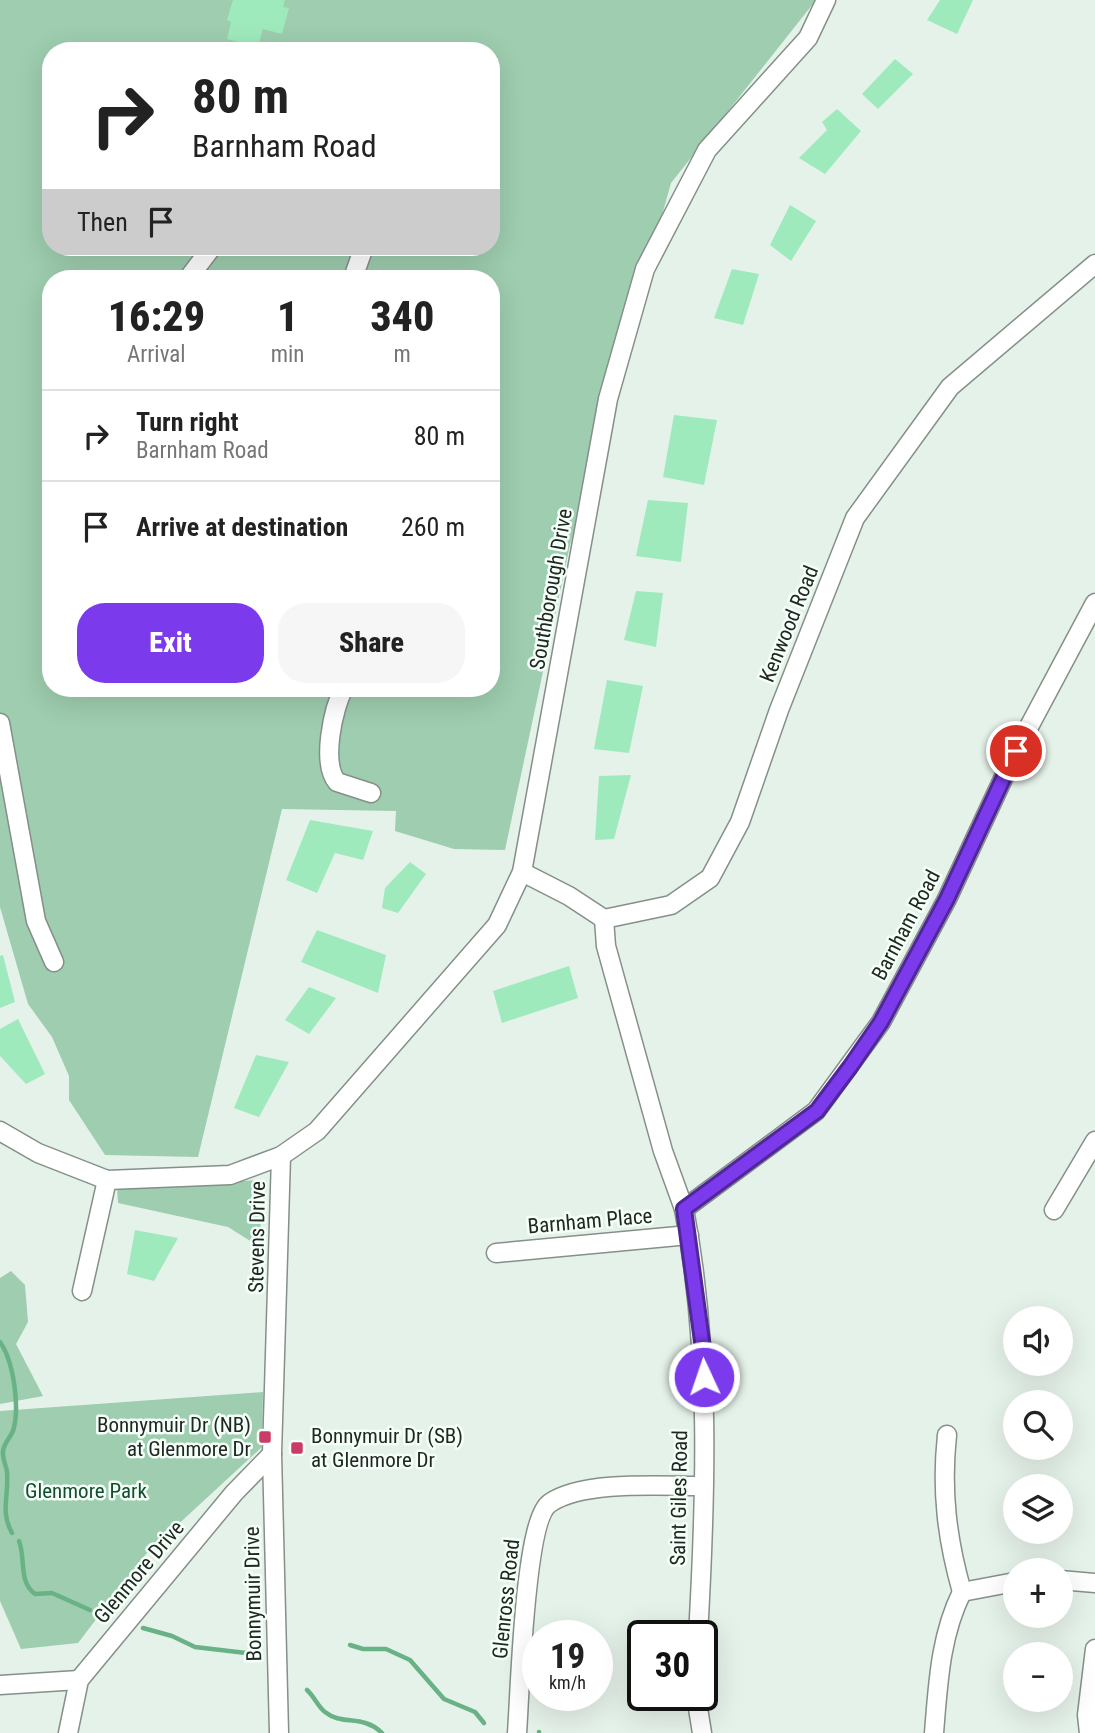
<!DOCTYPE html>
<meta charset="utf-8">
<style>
:root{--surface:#fff;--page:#f6f6f6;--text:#222;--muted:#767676;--line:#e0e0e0;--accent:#7c3aed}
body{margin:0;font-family:"Roboto Condensed",sans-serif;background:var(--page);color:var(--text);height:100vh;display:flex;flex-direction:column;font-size:26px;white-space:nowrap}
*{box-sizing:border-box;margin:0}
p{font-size:23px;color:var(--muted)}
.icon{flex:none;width:38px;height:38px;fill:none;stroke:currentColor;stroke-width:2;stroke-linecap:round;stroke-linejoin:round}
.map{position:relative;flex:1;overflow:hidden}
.panel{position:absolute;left:42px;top:270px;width:458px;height:427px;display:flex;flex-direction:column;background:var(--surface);border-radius:28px;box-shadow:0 7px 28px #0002}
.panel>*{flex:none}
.hud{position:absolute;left:42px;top:42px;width:458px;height:214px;border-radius:28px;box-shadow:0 7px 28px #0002;background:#fff;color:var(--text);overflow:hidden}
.controls{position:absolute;left:1003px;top:1306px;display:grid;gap:14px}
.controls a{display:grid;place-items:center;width:70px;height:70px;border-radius:50%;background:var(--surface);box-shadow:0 7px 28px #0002;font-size:35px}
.speed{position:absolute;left:522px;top:1620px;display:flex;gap:14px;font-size:35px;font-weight:700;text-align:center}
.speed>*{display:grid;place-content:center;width:91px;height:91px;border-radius:50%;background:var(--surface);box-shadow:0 7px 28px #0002;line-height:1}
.speed small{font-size:18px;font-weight:400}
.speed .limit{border:4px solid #111;border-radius:10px;background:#fff;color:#111}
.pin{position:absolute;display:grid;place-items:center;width:60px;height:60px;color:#fff;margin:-30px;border:4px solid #fff;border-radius:50%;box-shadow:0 2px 7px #0007}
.me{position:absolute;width:77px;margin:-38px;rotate:357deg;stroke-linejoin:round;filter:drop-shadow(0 0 5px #0008)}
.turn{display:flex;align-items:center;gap:24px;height:147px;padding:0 35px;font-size:32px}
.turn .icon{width:91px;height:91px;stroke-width:2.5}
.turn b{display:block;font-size:49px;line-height:60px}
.then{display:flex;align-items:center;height:66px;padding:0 35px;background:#0003;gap:14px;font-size:26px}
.eta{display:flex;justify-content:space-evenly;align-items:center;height:119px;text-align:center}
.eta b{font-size:42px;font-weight:800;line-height:49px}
.primary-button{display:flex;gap:14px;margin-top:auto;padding:14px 35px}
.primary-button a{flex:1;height:80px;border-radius:28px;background:var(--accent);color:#fff;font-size:28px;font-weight:800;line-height:80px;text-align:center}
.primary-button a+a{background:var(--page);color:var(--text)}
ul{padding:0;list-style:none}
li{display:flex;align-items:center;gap:21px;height:91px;padding:0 35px;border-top:2px solid var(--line)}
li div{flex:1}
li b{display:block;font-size:26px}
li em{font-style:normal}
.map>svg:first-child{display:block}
</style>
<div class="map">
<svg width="1095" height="1733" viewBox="0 0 1095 1733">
<rect width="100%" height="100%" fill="#e5f2e9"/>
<!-- green -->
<g fill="#9ecdaf" fill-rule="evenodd">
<path d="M0,0H816L671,183L570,545L505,850L454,849L395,831L396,811L282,809L198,1157L105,1155L69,1100V1076L52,1037L28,1004L0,907ZM51,51H492V247H51ZM51,278H492V688H51Z"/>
<polygon points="262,1180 260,1247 228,1227 118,1203 117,1187"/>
<polygon points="11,1271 25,1285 28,1322 16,1344 43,1396 0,1404 0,1278"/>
<polygon points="263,1392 262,1447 146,1554 78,1643 21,1649 0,1601 0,1411"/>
</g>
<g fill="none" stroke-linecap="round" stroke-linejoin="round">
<!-- stream -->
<g stroke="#69b286" stroke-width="4.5">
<path d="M0,1342C14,1362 20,1408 13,1431C10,1438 4,1443 3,1451C2,1458 6,1465 7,1472C9,1497 0,1511 12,1533"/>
<path d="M19,1541C26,1559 18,1581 35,1594L52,1593L90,1610"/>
<polyline points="143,1628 172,1636 195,1647 246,1653 253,1658 259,1659"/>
<polyline points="350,1645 363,1649 386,1649 410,1660 444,1699 475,1712 484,1723"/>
<path d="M307,1690C314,1696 318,1707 325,1712C342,1726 363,1714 382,1733"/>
<polyline points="539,1732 539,1733"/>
</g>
</g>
<!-- building -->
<g fill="#9feabc">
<polygon points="233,0 285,0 283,7 289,8 282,34 263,29 258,47 227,39 231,22 227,20"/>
<polygon points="940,0 973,0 957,34 927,20"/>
<polygon points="895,59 913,74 878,109 862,94"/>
<polygon points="837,109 861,131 825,174 799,158 827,130 822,122"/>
<polygon points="790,205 816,221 791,261 770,245"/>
<polygon points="732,269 759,274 743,325 714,318"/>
<polygon points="674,415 717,420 704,485 663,477"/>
<polygon points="648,500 688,503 681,562 636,556"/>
<polygon points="636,591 663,593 656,647 624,640"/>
<polygon points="607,680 643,686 629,753 594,749"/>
<polygon points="631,775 614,839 595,840 599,776"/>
<polygon points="310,820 373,831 363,860 335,853 317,893 286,880"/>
<polygon points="410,862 426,874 398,913 382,908 385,888"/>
<polygon points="317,930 386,955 378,993 301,962"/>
<polygon points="3,955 15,1002 0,1008 0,956"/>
<polygon points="569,966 578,998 502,1023 493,991"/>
<polygon points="309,987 336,998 309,1034 285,1020"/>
<polygon points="18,1019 45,1074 26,1084 0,1056 0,1029"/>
<polygon points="256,1055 289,1062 259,1117 234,1108"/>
<polygon points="135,1230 178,1238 154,1281 127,1274"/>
</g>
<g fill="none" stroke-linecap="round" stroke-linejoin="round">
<defs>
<g id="minor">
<polyline points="190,276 212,247"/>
<polyline points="353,278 364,247"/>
<path d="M344,688C333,708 321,763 337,782L371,793"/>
<polyline points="0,723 36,921 54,962"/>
<polyline points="522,872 569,896 604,919 671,905 710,878 740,822 779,710 855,518 950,387 1095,264"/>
<polyline points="604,919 606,946 663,1151 684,1209 816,1111 881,1022 947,899 1016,751 1095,603"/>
<polyline points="0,1131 38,1153 107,1180 230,1175 281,1156 317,1131 497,925 522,872 608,399 645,269 707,150 808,38 826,0"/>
<path d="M684,1209C711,1350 706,1494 698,1636"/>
<polyline points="1054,1210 1095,1141"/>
<polyline points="496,1253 689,1235"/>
<polyline points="82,1291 107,1180"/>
<path d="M947,1435C941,1491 947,1539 962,1592"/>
<polyline points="1060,1580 1095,1583"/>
<polyline points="0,1685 79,1680"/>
<polyline points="696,1696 702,1733"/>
<polyline points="68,1733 79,1680 234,1493 272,1454"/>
<polyline points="279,1733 272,1454 281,1156"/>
<path d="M517,1733C520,1695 524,1520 550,1503C583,1480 663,1486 703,1486"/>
<path d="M934,1733C938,1685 940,1636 962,1592L1015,1582"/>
<polyline points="1089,1733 1087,1715 1095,1649"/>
</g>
</defs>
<!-- minor casing -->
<use href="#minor" stroke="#849088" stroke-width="21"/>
<!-- minor -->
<use href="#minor" stroke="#fff" stroke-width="18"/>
</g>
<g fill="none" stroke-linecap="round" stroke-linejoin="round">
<defs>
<polyline id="route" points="704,1377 704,1356 684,1209 817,1111 850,1067 881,1022 947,899 1016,751"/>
</defs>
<!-- route casing -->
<use href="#route" stroke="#51269a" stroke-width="18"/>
<!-- route -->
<use href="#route" stroke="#7c3aed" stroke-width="12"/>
</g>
<!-- markers -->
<g fill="#ca3c67" stroke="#f4fff8" stroke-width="2.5">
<rect x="258" y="1430" width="14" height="14" rx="3.5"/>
<rect x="290" y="1441" width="14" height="14" rx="3.5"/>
</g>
<g text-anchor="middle" stroke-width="5" stroke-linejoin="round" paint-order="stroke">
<!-- street labels -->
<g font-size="21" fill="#222724" stroke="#f4fff8">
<text transform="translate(551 589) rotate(-80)" y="7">Southborough Drive</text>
<text transform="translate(789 624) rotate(-68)" y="7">Kenwood Road</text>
<text transform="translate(906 925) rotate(-62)" y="7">Barnham Road</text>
<text transform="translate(590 1221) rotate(-5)" y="7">Barnham Place</text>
<text transform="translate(257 1237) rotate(-89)" y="7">Stevens Drive</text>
<text transform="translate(679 1498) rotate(-89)" y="7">Saint Giles Road</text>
<text transform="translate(139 1572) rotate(-50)" y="7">Glenmore Drive</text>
<text transform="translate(253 1594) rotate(-91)" y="7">Bonnymuir Drive</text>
<text transform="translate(506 1599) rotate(-84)" y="7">Glenross Road</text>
</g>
<!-- poi labels -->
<g font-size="21" fill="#222724" stroke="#f4fff8" text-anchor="end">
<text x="251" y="1432">Bonnymuir Dr (NB)<tspan x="251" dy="24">at Glenmore Dr</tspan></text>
<text x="311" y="1443" text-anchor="start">Bonnymuir Dr (SB)<tspan x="311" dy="24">at Glenmore Dr</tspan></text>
</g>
<!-- park labels -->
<g font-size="21" fill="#134c2f" stroke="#f4fff8">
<text x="86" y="1498">Glenmore Park</text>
</g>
</g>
</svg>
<div class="controls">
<a><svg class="icon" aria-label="sound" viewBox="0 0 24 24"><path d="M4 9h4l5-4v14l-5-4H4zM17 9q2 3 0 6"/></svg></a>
<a><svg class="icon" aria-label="search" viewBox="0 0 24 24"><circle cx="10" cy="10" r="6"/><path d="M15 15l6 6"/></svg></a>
<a><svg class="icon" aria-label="layers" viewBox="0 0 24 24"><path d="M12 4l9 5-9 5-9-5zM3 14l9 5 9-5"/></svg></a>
<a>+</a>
<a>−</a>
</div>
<div class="speed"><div>19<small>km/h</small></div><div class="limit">30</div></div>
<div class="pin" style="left:1016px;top:751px;background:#d93025"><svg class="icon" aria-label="arrive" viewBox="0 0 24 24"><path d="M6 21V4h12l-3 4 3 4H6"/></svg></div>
<svg class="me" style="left:704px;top:1377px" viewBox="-20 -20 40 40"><circle r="17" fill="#7c3aed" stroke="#fff" stroke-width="3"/><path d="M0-11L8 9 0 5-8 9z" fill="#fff"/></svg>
<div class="hud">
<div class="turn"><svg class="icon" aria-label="right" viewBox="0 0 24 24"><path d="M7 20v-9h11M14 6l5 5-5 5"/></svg><div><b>80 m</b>Barnham Road</div></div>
<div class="then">Then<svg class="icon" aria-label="arrive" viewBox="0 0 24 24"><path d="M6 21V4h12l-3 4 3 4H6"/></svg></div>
</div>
<section class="panel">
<div class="eta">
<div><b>16:29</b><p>Arrival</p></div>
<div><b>1</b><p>min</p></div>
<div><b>340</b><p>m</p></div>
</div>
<ul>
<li><svg class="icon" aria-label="right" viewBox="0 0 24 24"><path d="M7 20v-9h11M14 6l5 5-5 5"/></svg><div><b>Turn right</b><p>Barnham Road</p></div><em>80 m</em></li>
<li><svg class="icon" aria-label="arrive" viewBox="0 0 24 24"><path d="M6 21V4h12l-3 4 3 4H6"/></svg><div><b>Arrive at destination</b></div><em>260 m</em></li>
</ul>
<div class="primary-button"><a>Exit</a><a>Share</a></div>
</section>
</div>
